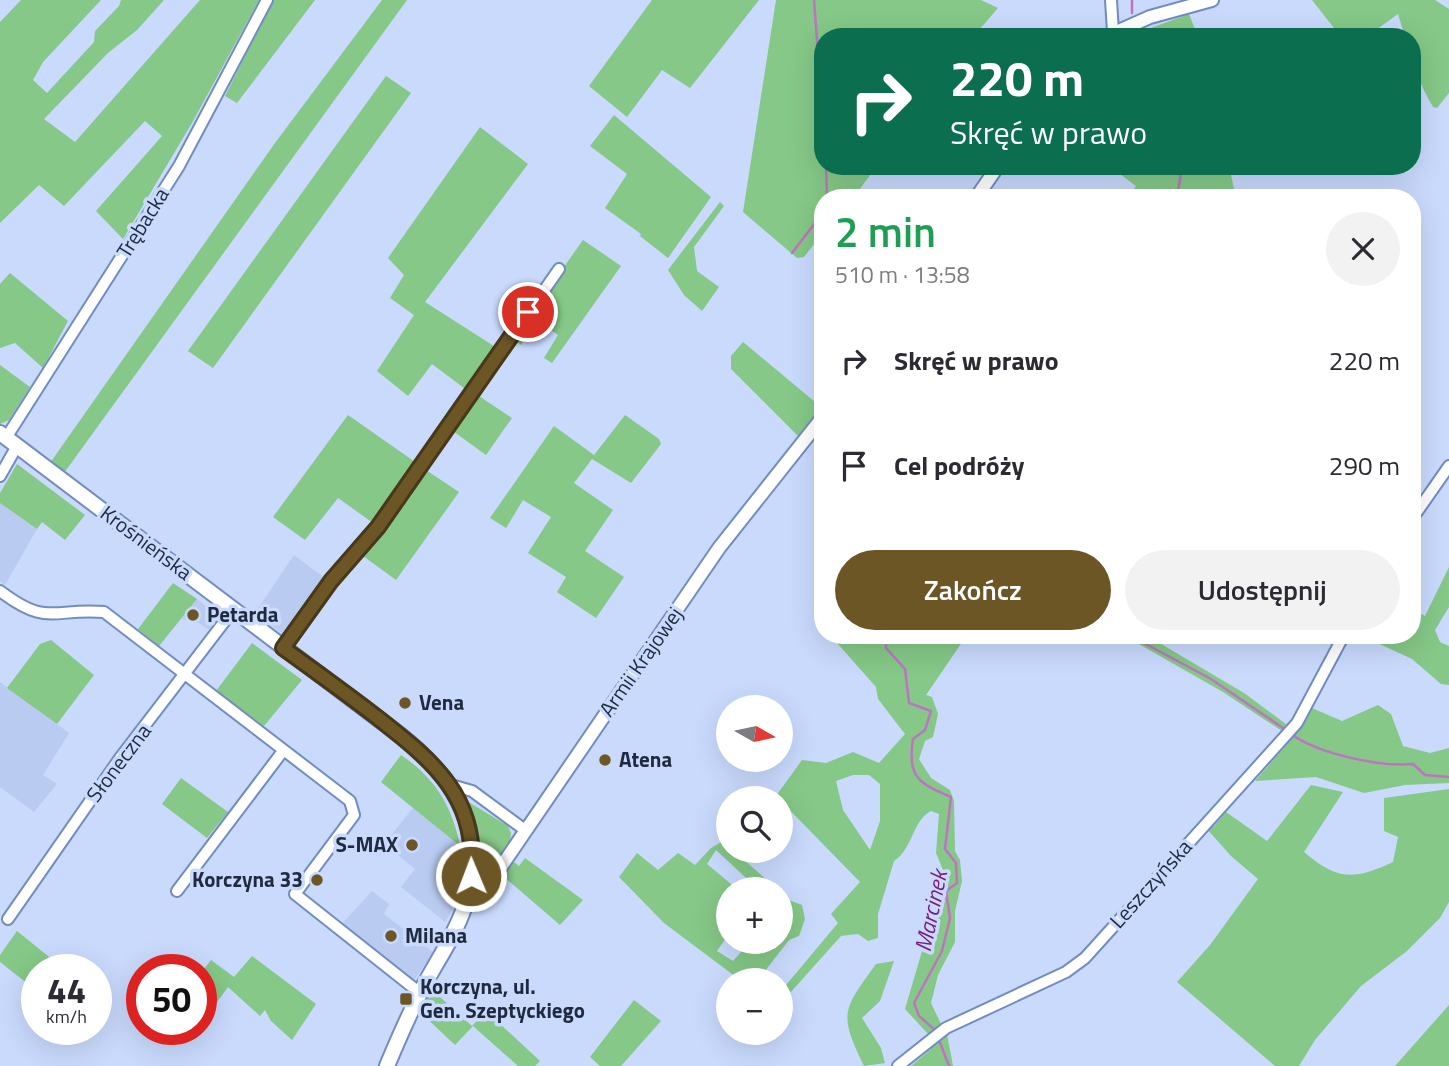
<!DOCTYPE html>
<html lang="pl">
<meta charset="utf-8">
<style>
:root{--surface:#fff;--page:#f2f2f3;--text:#2b2b33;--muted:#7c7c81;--accent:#6c5626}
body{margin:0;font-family:"Titillium Web",sans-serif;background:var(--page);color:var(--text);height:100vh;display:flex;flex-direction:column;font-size:26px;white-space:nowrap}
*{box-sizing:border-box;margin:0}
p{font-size:23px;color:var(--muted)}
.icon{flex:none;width:38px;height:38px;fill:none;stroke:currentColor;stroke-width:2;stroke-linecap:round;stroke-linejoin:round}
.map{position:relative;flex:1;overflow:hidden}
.sheet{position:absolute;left:814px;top:189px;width:607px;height:455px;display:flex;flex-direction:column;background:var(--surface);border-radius:28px;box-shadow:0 7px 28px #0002}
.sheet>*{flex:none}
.hud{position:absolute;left:814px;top:28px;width:607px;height:147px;border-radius:28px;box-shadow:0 7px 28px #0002;background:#0b6e4f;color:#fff;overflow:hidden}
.needle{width:46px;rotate:99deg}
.tools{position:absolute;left:716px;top:695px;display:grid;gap:14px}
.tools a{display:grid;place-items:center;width:77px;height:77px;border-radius:50%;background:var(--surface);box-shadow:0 7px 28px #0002;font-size:35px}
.speed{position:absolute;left:21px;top:954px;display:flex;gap:14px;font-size:35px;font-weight:700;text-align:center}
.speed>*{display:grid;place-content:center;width:91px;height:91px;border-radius:50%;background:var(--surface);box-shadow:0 7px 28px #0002;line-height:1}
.speed small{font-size:18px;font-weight:400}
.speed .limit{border:10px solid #d22;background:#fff;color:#111}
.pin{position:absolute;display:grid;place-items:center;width:60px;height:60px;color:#fff;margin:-30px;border:4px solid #fff;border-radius:50%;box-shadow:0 2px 7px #0007}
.me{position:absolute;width:77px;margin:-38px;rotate:359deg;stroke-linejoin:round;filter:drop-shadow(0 0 5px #0008)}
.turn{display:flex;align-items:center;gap:24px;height:147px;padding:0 21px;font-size:32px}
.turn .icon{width:91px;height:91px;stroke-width:2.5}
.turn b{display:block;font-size:49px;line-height:60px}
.round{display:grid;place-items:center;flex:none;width:74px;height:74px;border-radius:37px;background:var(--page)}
.headline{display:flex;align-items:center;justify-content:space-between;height:119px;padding:0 21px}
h1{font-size:42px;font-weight:600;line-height:52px;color:#1e9e55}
.primary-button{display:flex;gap:14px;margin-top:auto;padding:14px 21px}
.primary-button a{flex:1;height:80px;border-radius:42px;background:var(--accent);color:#fff;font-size:28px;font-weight:600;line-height:80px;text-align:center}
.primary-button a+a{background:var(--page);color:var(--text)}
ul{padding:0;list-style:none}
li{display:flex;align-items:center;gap:21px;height:105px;padding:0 21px}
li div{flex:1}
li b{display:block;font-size:26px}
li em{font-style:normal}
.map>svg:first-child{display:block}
</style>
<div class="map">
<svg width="1449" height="1066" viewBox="0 0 1449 1066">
<rect width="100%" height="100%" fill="#c9dafd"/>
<!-- built -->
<g fill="#b9cbf1">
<polygon points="0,503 37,529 5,585 0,581"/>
<polygon points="294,555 326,579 286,636 255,613"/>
<polygon points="197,599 219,616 209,630 199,623 182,619"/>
<polygon points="0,682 69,733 43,775 57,784 34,812 0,787"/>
<polygon points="413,808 460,846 459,887 453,909 445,922 401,887 415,869 384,844"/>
<polygon points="372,891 389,904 384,914 433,952 413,982 339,927"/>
</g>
<!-- green -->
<g fill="#85c887" fill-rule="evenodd">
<polygon points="21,0 101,0 43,62 33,80 47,93 94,42 95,31 119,6 121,0 164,0 137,30 108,53 44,119 75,142 200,0 259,0 192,123 123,239 96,211 162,136 145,121 64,206 39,185 0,223 0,22"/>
<polygon points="273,0 315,0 237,103 225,96"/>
<polygon points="382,0 407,0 64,473 50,463 275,143"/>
<polygon points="652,0 759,0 690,88 662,70 627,117 589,86"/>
<polygon points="776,0 981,0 998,8 973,37 822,37 822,166 877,166 853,198 822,198 822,234 804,257 797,258 743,212"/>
<path d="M1312,0H1435L1449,9V93L1437,108L1433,107C1419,83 1412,65 1412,37H1405L1398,14L1366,37H1341Z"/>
<polygon points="1189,14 1198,37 1126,37"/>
<polygon points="386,76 411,93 213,368 188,351"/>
<polygon points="614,115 711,197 668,258 640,236 641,234 605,208 627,174 590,146"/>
<polygon points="480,127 528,164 425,302 497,348 468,391 432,364 408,396 377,371 414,315 390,298 404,275 388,258"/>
<polygon points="1109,166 1229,166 1236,198 1111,198 1116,190 1129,197 1136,186"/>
<polygon points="720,202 724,206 694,247 697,271 719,287 702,311 684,295 668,270"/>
<polygon points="583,240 621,266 552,363 544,358 558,335 538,321 521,345 513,339"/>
<polygon points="10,273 68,321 43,368 15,343 0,348 0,284"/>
<polygon points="743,342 821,407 798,436 731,369 731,356"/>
<polygon points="0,365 30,387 9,420 0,424"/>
<polygon points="476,394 512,418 486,455 450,429"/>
<polygon points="348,415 415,462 373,523 338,498 305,540 273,517"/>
<polygon points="625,415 659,439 661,444 631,483 592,459 574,483 613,510 585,551 624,577 596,618 557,592 566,577 528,553 551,517 523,500 506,528 490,518 554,426 594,455"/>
<polygon points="17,464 85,515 65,540 42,522 37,529 0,503 0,493"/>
<polygon points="423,468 459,492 396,580 359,553"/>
<polygon points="1449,567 1449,607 1435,630 1440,642 1449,646 1449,685 1441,684 1412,659 1360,635 1412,635 1412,609 1425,616"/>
<polygon points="173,583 197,599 159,646 138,629"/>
<path d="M830,635H967L926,695L932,697L938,714L933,737L925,741L919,759L931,778L950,790L954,801L955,851L960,860L962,881L955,911V942L938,975L931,1003L941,1024L928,1034L905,1009L925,941L935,929L940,903L943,882V870L936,853L939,814L931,811C912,821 913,849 894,861L878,914V938L868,941L858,934L841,936L781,1003V991L838,923L831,914L860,882L776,796L802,760L826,763L853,752L879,763L905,734L878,699L876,687ZM853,775H869L880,784V821L870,850L843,810L836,781Z"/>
<polygon points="1123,635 1146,635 1244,693 1286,724 1282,731 1223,692"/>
<polygon points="51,640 94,675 57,724 7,688 40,644"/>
<polygon points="252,643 302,680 264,726 216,691"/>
<polygon points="1378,705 1391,714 1403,746 1430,753 1449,748 1449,783 1405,785 1364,793 1316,777 1255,781 1289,742 1312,708 1342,721"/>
<path d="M401,755C435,778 452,806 460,846L381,782Z"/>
<polygon points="181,778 228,812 207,838 162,804"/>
<path d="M1311,785L1343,792L1304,852C1338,881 1354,880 1393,862L1398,837L1384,831V798L1449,789V902L1440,918L1407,951L1361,986L1315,1040L1299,1066H1275L1177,982L1210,945L1258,879L1231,856L1207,829L1214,826L1226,812L1267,841Z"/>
<polygon points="467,801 508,826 511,833 510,842 480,887 476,887"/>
<polygon points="728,838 728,850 734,851 768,881 762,889 758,889 716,850 707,864 737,889 728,889 728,935 717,951 733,961 750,942 780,942 781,906 786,899 802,905 805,919 799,936 789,940 758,980 740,980 664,923 619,877 637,853 658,870 678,853 695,865 711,848"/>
<polygon points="525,858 583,900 560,925 503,876 514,862 519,866"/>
<polygon points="17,931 59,965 56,969 37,970 37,991 0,962 0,955"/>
<polygon points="252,956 316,1004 292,1040 271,1021 265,1010 260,1016 228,987 201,1024 201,973 211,960 234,977"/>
<path d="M894,961L880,1001L862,1018L881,1048L885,1063L864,1066C838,1013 843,1010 876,964Z"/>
<polygon points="430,988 472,1026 486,1011 540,1061 535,1066 518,1066 473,1026 455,1045 422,1014 419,1016 419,1008"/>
<polygon points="634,1000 661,1021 621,1066 600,1066 590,1057"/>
<polygon points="1449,1005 1449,1066 1395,1066"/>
<polygon points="947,1034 953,1066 911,1066 931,1049 933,1041"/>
</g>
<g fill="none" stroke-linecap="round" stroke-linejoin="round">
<!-- stream -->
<g stroke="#be74c3" stroke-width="2.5">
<polyline points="814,0 822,107"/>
<polyline points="1132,13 1132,0"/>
<polyline points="1133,31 1138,37"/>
<polyline points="826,166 827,198"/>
<polyline points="1177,198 1182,166"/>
<polyline points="792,253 822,214"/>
<path d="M886,635V648L905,669L909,703L931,711L925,730L913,739C907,777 918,783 951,797L945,849L956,863L957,883L946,891L950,918L942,951L914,1003L919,1016L935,1030"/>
<polyline points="1129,635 1211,679 1286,730"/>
<path d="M1291,734C1319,754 1379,767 1413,764L1425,775L1449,777"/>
<polyline points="939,1040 949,1066"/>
</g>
<defs>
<g id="minor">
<polyline points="1111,0 1113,32"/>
<polyline points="6,438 179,166 267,0"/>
<polyline points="0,476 17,446"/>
<polyline points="1412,519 1449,466"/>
<path d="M0,591C48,627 51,608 104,612L350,801L354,815L295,894L420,993"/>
<polyline points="283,648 331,581 378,528 559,269"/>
<polyline points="451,785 472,791 525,830"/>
<polyline points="177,891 283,751"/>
<polyline points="8,919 120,758 234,609"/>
<polyline points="898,1066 946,1028 1066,972 1085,958 1297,723 1344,635"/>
</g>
<g id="tertiary">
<polyline points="1105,37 1150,17 1212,0"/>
<polyline points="976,198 998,166"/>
<polyline points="464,908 481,896 719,548 822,418"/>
</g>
<path id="secondary" d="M0,433L401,736C458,781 488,834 464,908C454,938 434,965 420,993C408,1017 397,1042 387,1066"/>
</defs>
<!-- minor casing -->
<use href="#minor" stroke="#728cc2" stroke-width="14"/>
<!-- tertiary casing -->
<use href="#tertiary" stroke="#728cc2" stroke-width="16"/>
<!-- secondary casing -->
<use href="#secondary" stroke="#728cc2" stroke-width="18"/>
<!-- minor -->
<use href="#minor" stroke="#fff" stroke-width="10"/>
<!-- tertiary -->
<use href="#tertiary" stroke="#fff" stroke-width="12"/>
<!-- secondary -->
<use href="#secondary" stroke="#fff" stroke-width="14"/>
</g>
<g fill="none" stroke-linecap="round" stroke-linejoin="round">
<defs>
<path id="route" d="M471,876C479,798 434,762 378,718C347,694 315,671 283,648L331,581L378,527L528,312"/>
</defs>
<!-- route casing -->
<use href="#route" stroke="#463819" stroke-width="18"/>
<!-- route -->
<use href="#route" stroke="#6c5626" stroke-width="12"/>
</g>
<!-- markers -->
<g fill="#6c5626" stroke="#c9dafd" stroke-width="2.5">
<circle cx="193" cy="615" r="7"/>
<circle cx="405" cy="703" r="7"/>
<circle cx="605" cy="760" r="7"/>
<circle cx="412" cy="845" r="7"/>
<circle cx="317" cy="880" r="7"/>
<circle cx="391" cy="936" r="7"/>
<rect x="399" y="992" width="14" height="14" rx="3.5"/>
</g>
<g text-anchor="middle" stroke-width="7" stroke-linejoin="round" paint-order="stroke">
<!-- street labels -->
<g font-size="21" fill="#1f293f" stroke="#c9dafd">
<text transform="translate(143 223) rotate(-58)" y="7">Trębacka</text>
<text transform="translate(146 543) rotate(37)" y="7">Krośnieńska</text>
<text transform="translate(641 662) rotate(-55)" y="7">Armii Krajowej</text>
<text transform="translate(119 763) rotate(-53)" y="7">Słoneczna</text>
<text transform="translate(1151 884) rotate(-48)" y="7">Leszczyńska</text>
</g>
<!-- poi labels -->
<g font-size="21" font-weight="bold" fill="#1f293f" stroke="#c9dafd" text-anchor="start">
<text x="207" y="622">Petarda</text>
<text x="419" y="710">Vena</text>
<text x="619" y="767">Atena</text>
<text x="398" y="852" text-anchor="end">S-MAX</text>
<text x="303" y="887" text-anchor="end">Korczyna 33</text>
<text x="405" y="943">Milana</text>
<text x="420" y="994">Korczyna, ul.<tspan x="420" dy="24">Gen. Szeptyckiego</tspan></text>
</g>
<!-- water labels -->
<g font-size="23" font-style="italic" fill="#781d7f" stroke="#c9dafd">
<text transform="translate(931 911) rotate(-78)" y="8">Marcinek</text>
</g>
</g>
</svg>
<div class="tools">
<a><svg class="needle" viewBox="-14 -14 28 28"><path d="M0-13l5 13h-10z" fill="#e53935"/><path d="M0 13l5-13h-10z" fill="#7c7c81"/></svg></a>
<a><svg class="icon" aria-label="search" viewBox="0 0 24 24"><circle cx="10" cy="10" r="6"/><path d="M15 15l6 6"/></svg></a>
<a>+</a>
<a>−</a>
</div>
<div class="speed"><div>44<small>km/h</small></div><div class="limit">50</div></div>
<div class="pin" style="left:528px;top:312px;background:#d93025"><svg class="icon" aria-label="arrive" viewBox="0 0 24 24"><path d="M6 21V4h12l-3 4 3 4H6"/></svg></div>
<svg class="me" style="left:471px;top:876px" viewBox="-20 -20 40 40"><circle r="17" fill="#6c5626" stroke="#fff" stroke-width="3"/><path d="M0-11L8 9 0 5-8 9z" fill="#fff"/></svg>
<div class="hud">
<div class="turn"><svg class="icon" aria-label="right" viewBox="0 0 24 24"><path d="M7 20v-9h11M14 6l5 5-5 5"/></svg><div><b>220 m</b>Skręć w prawo</div></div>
</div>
<section class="sheet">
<div class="headline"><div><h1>2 min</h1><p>510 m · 13:58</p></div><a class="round"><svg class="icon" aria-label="close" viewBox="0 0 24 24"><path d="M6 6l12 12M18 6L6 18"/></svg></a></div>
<ul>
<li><svg class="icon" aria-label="right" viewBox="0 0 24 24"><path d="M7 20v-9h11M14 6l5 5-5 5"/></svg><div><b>Skręć w prawo</b></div><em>220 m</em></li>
<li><svg class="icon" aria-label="arrive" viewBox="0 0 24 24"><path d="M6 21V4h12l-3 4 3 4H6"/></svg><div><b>Cel podróży</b></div><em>290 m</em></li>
</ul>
<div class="primary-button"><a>Zakończ</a><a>Udostępnij</a></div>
</section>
</div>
